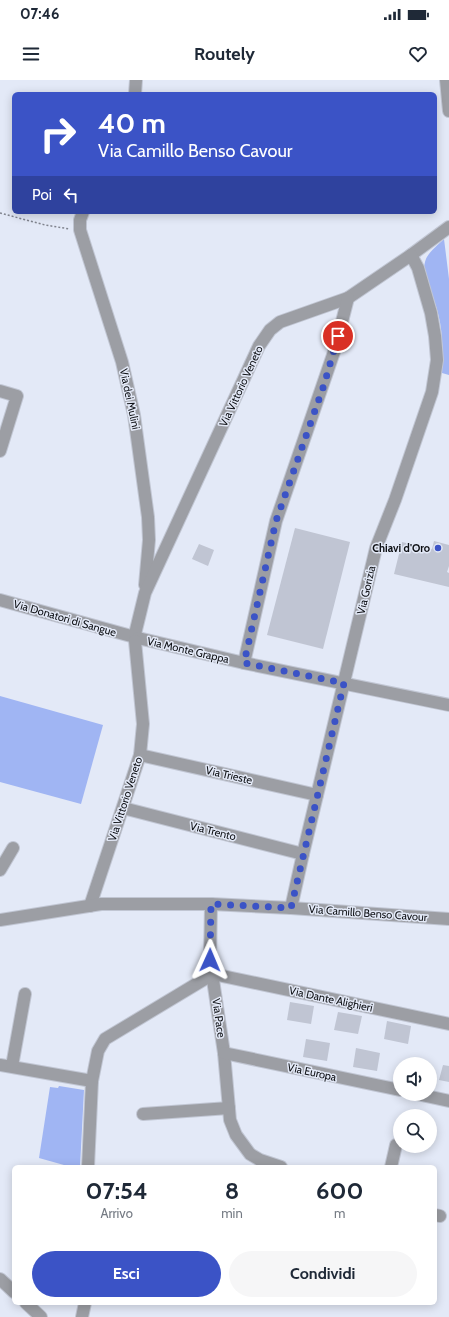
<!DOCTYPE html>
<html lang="it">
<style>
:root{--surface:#fff;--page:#f6f6f7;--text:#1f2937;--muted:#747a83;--accent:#3b53c6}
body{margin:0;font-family:Cabin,sans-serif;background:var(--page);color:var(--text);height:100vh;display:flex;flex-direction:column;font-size:15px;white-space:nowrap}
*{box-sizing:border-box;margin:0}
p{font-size:13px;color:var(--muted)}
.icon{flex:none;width:22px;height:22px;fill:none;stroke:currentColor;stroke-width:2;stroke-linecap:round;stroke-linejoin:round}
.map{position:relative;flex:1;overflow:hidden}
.details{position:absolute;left:12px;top:1085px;width:425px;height:140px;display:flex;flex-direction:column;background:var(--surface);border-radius:6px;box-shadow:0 2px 10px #0003}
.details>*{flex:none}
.hud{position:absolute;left:12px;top:12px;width:425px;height:122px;border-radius:6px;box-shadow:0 2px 10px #0003;background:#3b53c6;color:#fff;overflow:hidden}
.fabs{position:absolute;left:393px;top:977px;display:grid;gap:8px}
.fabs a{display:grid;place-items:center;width:44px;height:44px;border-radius:50%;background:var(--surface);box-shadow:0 2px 10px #0003;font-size:20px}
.pin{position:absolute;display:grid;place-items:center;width:34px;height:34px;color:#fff;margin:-17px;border:2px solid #fff;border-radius:50%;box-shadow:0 1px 4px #0007}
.me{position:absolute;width:44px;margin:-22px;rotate:1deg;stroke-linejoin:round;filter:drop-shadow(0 0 3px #0008)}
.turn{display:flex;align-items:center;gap:14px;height:84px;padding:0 20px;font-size:18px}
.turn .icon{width:52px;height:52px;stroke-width:2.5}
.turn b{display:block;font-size:28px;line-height:34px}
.then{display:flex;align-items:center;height:38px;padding:0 20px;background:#0003;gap:8px;font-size:15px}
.eta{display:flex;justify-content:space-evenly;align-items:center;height:68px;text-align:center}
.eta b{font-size:24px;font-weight:700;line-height:28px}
.action{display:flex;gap:8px;margin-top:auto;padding:8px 20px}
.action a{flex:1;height:46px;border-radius:24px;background:var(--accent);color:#fff;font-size:16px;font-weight:700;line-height:46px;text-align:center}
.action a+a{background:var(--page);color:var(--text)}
.status{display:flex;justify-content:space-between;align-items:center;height:28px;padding:0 20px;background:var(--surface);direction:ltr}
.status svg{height:11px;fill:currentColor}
header{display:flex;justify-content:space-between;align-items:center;height:52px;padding:0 20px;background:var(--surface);font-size:18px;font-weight:700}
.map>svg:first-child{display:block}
</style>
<div class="status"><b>07:46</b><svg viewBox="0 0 49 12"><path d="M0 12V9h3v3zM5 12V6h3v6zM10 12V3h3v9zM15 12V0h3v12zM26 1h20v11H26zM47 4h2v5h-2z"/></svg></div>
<header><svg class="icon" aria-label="menu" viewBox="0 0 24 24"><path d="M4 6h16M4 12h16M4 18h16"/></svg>Routely<svg class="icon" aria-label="heart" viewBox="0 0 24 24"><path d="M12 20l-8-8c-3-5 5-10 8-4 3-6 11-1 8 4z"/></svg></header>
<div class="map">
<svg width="449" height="1237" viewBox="0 0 449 1237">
<rect width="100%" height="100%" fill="#e3e9f7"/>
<!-- green -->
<g fill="#a0b5f3">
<path d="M444,159L449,199V295L442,293C443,261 443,242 431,212C427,203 422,192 425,182C427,173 437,166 444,159Z"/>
<polygon points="0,616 103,645 81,724 0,702"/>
<polygon points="59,1006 84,1010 80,1087 71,1087 39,1078 50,1007 58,1008"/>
</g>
<!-- building -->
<g fill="#c0c5d3">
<polygon points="295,448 350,462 323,569 267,555"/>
<polygon points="434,461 449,465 449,486 447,492 449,493 449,507 394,494 402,462 432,469"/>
<polygon points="199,464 214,470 208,486 192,479"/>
<polygon points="290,922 314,926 311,944 287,940"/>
<polygon points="338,932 362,936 358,954 334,950"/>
<polygon points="387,941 411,946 408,964 384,959"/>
<polygon points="306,959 330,963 327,981 303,977"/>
<polygon points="356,968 380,973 377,991 353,987"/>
<polygon points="443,985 449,986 449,1002 439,1000"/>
</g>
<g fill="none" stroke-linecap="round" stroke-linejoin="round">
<defs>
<g id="minor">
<polyline points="446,0 449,31"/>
<polyline points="135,14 136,0"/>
<polyline points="83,132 80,140 80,150 122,282 134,335 148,437 149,460 145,505"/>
<polyline points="0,311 17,316 0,371"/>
<polyline points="0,520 131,556 135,554 138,558"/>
<polyline points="135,554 145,513 259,266 270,250 280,242 348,218 411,175 449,147"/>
<polyline points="138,558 244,583 449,625"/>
<polyline points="244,583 276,441 335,269 348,218"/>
<polyline points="140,675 317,715"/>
<polyline points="123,728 303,774"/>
<polyline points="0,790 13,768"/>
<polyline points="211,824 210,880 224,973 230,1040 236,1055 250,1074 260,1080 281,1087"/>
<polyline points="90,826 140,675 143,644 135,561"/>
<polyline points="291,828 303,774 376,468 395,420 432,312 437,280 435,256 431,233 418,188 411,175"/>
<polyline points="0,840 101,824 211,824 291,828 449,839"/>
<polyline points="224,973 400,1010"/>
<polyline points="0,985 92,1001"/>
<polyline points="12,986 25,914"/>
<polyline points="417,1014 449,1021"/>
<polyline points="143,1034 229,1028"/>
<polyline points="88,1087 92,1001 98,971 105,959 213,894 449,944"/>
<polyline points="391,1087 396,1065"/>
<polyline points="435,1135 440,1136"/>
<polyline points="0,1199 14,1212"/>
<polyline points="26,1223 41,1237"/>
<polyline points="82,1237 85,1223"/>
</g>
</defs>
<!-- minor casing -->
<use href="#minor" stroke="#c1c6d3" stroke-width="14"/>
<!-- path -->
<polyline stroke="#80848e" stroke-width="1.5" stroke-dasharray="2 2" stroke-linecap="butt" points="0,133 45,145 70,149"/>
<!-- minor -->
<use href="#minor" stroke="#9c9ea4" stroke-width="12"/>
</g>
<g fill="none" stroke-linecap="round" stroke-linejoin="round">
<!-- route -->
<polyline stroke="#3b53c6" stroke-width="7" stroke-dasharray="0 12.6" points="210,880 211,824 291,828 344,603 244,583 276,441 324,305 338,256"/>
</g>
<!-- markers -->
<circle fill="#3b53c6" stroke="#e3e9f7" stroke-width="1.5" cx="438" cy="468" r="4"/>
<g text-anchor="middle" stroke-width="3" stroke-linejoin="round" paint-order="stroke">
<!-- street labels -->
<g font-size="11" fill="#0d0f13" stroke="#e3e9f7">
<text transform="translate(241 306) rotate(-65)" y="4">Via Vittorio Veneto</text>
<text transform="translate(130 319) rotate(78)" y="4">Via dei Mulini</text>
<text transform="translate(366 510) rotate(-77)" y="4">Via Gorizia</text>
<text transform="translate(65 538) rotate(16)" y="4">Via Donatori di Sangue</text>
<text transform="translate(188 570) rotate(13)" y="4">Via Monte Grappa</text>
<text transform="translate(229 695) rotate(13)" y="4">Via Trieste</text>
<text transform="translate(125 719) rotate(-72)" y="4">Via Vittorio Veneto</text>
<text transform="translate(213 751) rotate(14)" y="4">Via Trento</text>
<text transform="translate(368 833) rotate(4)" y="4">Via Camillo Benso Cavour</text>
<text transform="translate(331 919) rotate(12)" y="4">Via Dante Alighieri</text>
<text transform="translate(219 938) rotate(82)" y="4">Via Pace</text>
<text transform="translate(312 992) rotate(12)" y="4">Via Europa</text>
</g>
<!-- poi labels -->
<g font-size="11" font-weight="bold" fill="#0d0f13" stroke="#e3e9f7" text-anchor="end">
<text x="430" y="472">Chiavi d'Oro</text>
</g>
</g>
</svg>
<div class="fabs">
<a><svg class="icon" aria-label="sound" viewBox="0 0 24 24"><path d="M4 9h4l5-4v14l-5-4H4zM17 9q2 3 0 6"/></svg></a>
<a><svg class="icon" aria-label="search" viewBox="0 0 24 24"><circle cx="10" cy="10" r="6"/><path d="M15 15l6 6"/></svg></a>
</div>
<div class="pin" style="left:338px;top:256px;background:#d93025"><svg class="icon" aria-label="arrive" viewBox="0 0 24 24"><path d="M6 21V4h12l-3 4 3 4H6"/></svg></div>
<svg class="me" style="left:210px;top:880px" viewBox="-20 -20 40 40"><path d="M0-17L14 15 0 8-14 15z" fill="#3b53c6" stroke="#fff" stroke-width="4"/></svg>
<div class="hud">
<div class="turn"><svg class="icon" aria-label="right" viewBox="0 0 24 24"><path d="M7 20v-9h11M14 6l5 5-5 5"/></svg><div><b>40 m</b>Via Camillo Benso Cavour</div></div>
<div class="then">Poi<svg class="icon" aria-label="left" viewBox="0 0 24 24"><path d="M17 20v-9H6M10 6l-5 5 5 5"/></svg></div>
</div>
<section class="details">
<div class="eta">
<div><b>07:54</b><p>Arrivo</p></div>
<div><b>8</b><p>min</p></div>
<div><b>600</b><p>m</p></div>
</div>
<div class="action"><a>Esci</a><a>Condividi</a></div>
</section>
</div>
